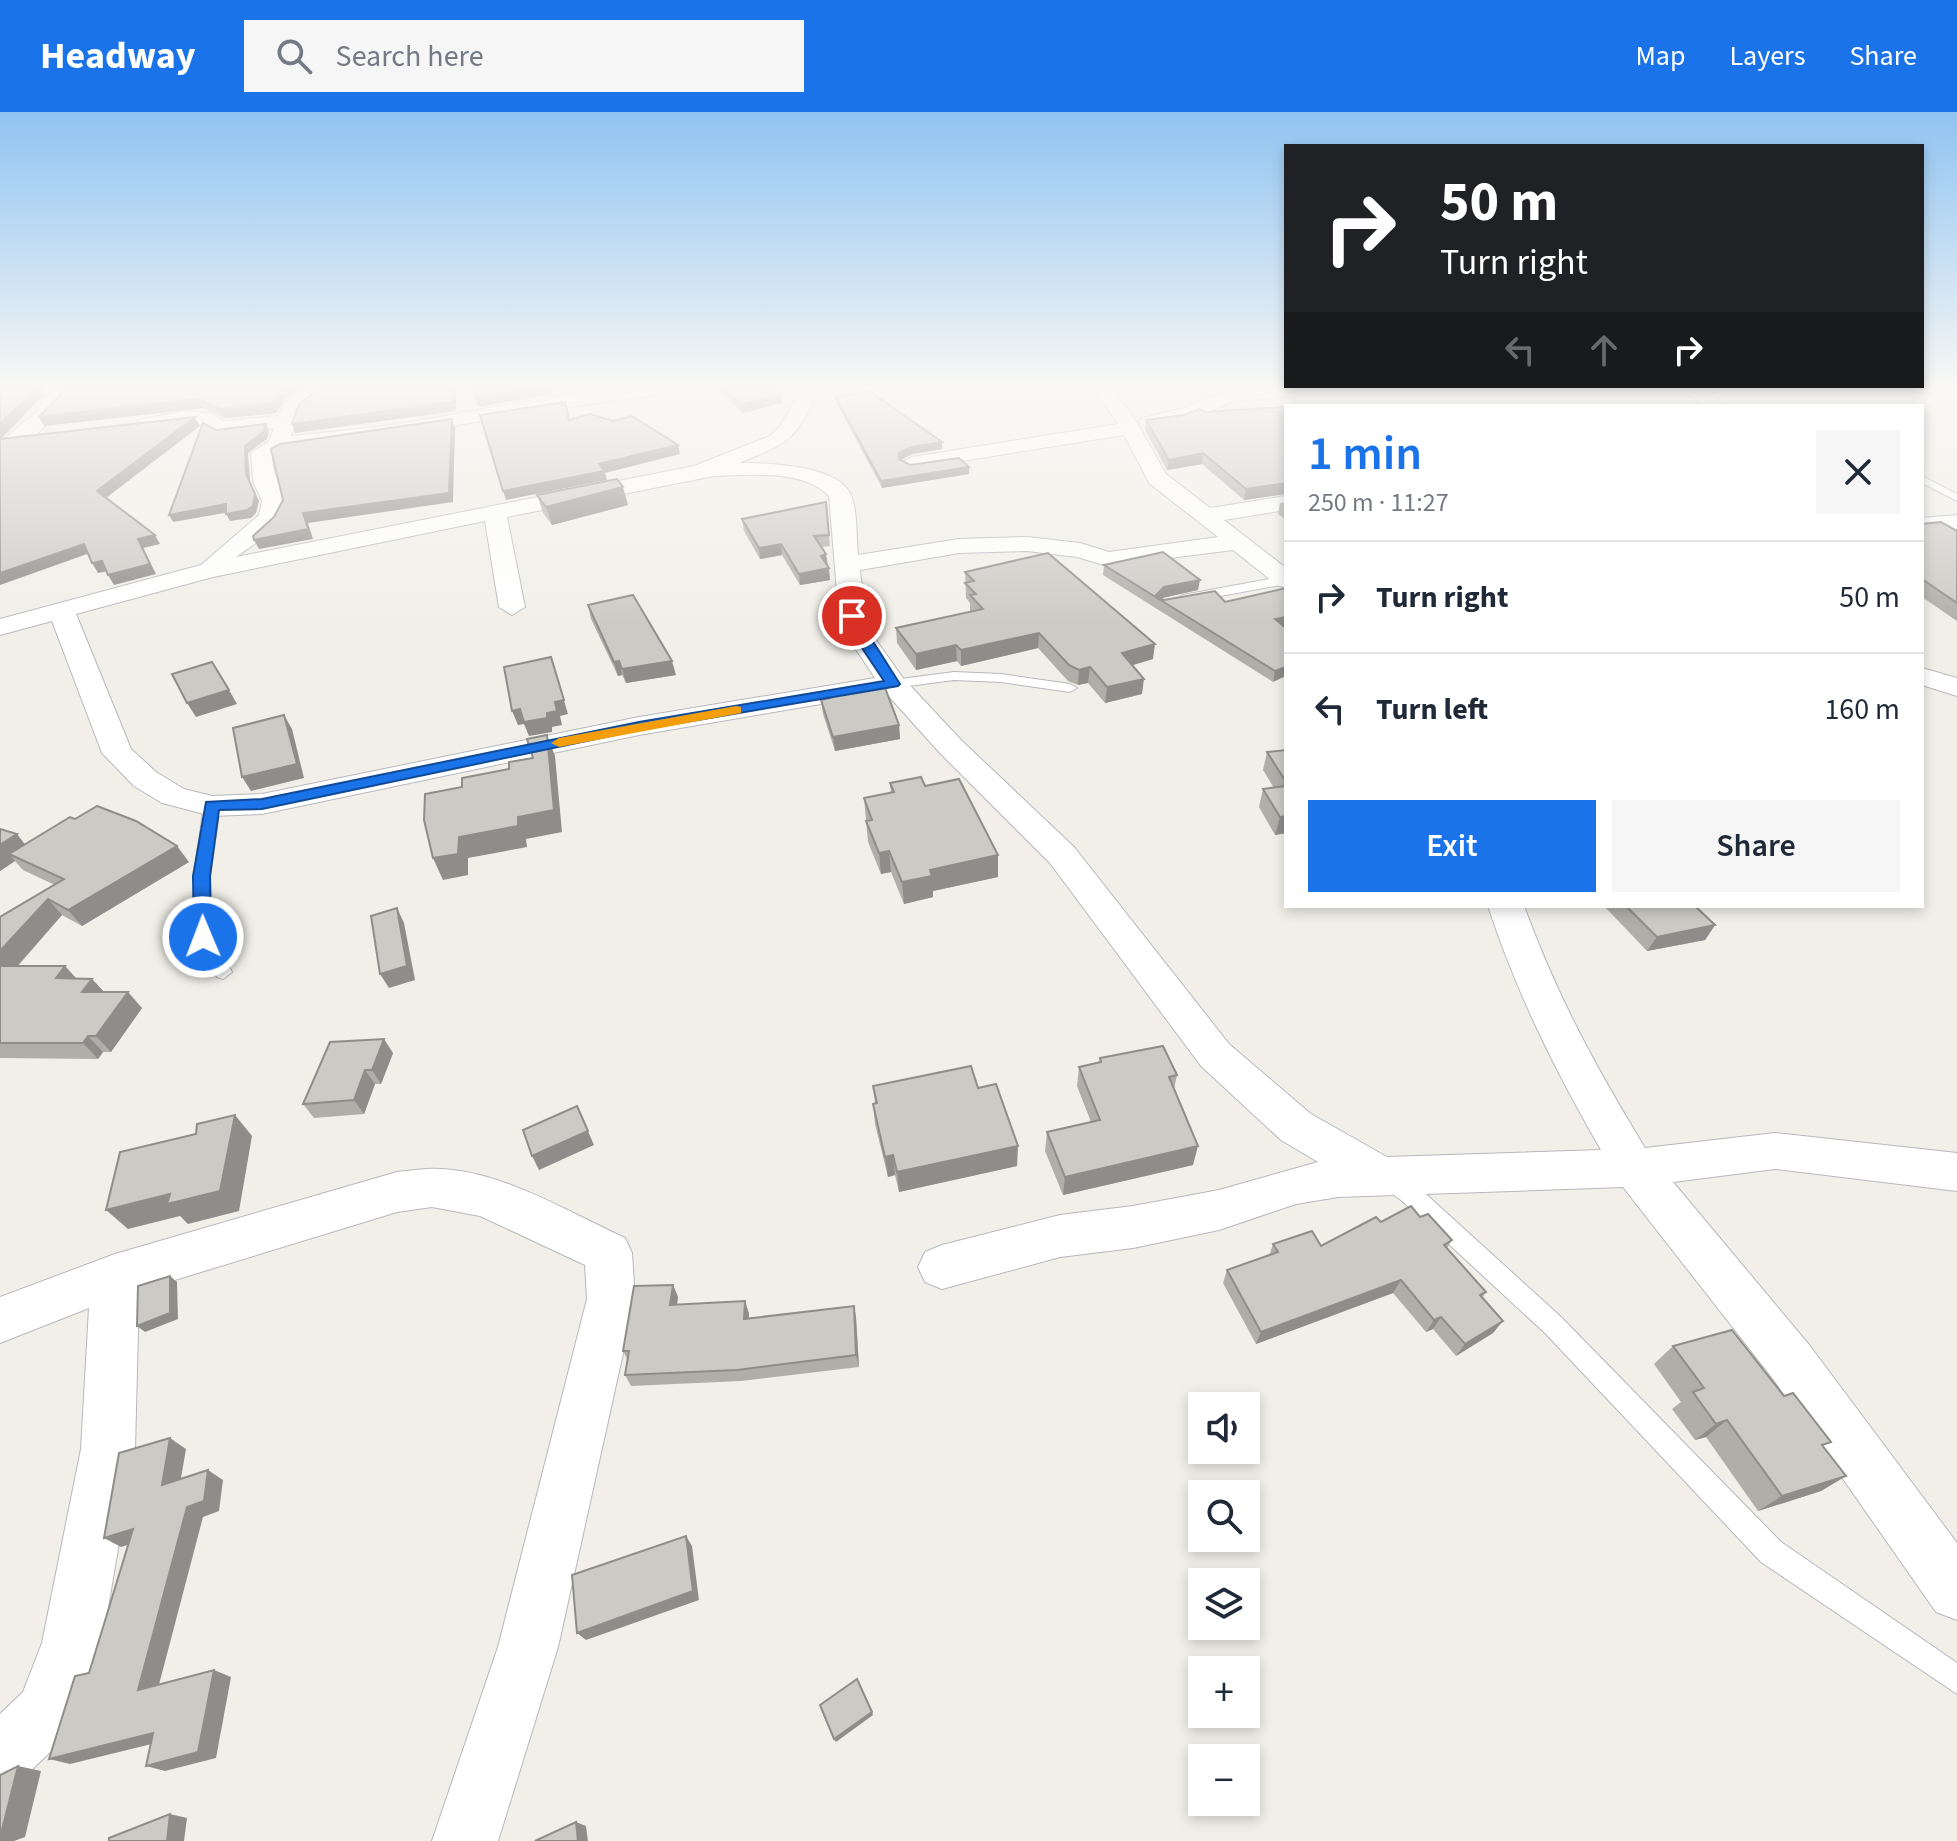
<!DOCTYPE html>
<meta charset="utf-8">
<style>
:root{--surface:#fff;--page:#f6f6f7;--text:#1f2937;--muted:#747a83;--line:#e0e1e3;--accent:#1a73e8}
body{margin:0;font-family:"Source Sans 3",sans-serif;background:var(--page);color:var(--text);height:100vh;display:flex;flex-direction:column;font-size:30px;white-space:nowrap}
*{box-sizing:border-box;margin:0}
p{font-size:26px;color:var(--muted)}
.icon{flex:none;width:44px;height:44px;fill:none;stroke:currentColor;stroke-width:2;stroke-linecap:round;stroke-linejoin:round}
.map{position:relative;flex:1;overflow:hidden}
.panel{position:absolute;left:1284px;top:292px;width:640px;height:504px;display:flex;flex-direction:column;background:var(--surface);border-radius:0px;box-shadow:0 4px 12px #0003}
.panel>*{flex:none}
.banner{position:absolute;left:1284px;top:32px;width:640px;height:244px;border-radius:0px;box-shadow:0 4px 12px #0003;background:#202124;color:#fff;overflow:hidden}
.buttons{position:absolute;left:1188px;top:1280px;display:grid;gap:16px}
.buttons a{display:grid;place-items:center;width:72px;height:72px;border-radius:0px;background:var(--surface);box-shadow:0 4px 12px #0003;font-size:40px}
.pin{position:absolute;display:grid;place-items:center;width:68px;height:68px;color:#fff;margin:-34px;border:4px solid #fff;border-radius:50%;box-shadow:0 2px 8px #0007}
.me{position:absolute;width:88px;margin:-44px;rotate:359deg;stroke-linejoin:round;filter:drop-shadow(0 0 6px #0008)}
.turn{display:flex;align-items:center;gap:28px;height:168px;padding:0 24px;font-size:36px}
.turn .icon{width:104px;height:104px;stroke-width:2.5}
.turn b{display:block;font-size:56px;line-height:68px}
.lanes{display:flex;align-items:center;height:76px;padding:0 24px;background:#0003;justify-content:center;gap:40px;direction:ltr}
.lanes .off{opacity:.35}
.round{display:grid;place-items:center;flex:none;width:84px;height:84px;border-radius:0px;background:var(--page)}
.overview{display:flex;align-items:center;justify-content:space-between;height:136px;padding:0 24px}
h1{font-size:48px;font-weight:600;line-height:60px;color:var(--accent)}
.button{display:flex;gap:16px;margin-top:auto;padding:16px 24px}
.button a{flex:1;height:92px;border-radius:0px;background:var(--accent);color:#fff;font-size:32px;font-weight:600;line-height:92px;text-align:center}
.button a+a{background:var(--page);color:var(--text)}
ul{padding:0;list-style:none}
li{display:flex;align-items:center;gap:24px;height:112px;padding:0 24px;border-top:2px solid var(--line)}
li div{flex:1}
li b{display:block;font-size:30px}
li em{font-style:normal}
header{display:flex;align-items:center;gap:48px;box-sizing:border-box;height:112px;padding:0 40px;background:var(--accent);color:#fff}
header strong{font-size:38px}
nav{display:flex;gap:44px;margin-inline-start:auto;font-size:28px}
.search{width:560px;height:72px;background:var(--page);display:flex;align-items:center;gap:20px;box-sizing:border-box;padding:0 28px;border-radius:0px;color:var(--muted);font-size:30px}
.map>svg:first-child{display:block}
</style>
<header>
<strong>Headway</strong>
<div class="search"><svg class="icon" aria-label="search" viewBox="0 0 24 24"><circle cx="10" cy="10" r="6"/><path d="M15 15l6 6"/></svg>Search here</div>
<nav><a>Map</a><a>Layers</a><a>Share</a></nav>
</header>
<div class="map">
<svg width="1957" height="1729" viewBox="0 0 1957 1729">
<rect width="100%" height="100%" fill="#f1efe8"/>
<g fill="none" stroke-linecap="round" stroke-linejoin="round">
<defs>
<g id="service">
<polygon points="1922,364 1957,382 1957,389 1922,371"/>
<polygon points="1286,464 1286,472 1183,491 1177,487 1183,483"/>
<polygon points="954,560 1001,562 1070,572 1077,576 1070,580 1001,570 954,568 893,576 886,572 893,568"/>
<polygon points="212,689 220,694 210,764 212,825 232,860 223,867 217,865 194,825 194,764 204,694"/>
<polygon points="1391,1061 1417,1074 1561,1205 1781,1430 1957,1551 1957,1582 1761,1450 1545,1221 1401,1088 1384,1076 1380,1070 1384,1064"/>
</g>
<g id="minor">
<path d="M44,275H64L67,280C60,302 22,342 0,347V330L35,301L48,281Z"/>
<path d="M309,275H330L300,299L291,324C321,321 352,318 382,314C481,300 577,274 678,275L669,281C540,297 412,323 283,338L272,344C273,363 279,370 284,387C291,412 252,433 236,445L694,354L770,324L779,316L803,275H821C793,328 796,328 739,351C767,351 836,353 850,381C858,397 856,426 858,443L959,427L1027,425L1080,431L1109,440L1218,425L1149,371L1124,323L912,357L901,351L912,345L1118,312L1092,275H1111L1136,309L1166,362L1210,396L1286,384V398L1224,408L1286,456V476L1277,473L1233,438L1107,454L1077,445L1027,439L959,441L860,458L865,504L871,521L903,566L961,628L1074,735L1229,932L1311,1002L1387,1045L1601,1038C1554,956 1518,884 1488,794H1524C1558,886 1594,952 1645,1036L1775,1021L1957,1041V1079L1775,1057L1673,1070L1810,1234L1957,1431V1508L1936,1500L1774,1268L1623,1075L1338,1085L1296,1092L1219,1118L1133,1136L1060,1145L942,1177L925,1170L918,1155L925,1140L942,1133L1060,1103L1133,1094L1219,1078L1318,1050L1281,1028L1201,954L1050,751L939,640L886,581L639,623L262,702L212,704L162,691L134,674L102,641L52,509L0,523V507L201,453L259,403L262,389L253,369L251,341L269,329L274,316L219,322L196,311L146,318L136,312L139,308L186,299L212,302L224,309L278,304L284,292ZM714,364C749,363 803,357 829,384L839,504L845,521L875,566L639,605L262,682L212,684L184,677L156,660L131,637L76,502L213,465L485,409L499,495L512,503L525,495L507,405Z"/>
<polygon points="1268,275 1305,275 1307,278 1298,284 1233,289 1197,305 1149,316 1139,310 1142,306 1184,296 1229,278"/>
<polygon points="1678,275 1700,275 1729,294 1705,294"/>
<polygon points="1957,403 1957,417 1922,420 1922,406"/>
<polygon points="1922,556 1957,566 1957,584 1922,573"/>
<path d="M425,1057C493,1053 564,1098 625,1126L632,1141L635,1187L558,1535L498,1729H432L498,1535L587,1187L585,1153L480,1104L432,1095L397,1100L139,1179L135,1337L102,1531L68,1623L22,1667L0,1677V1602L23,1580L42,1531L81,1337L89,1196L0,1231V1185L115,1142L397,1060Z"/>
</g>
</defs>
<!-- service casing -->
<use href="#service" stroke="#b5b8bc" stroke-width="2"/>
<!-- minor casing -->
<use href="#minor" stroke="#b5b8bc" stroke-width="2"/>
<!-- service -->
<use href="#service" fill="#fff" fill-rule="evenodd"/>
<!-- minor -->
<use href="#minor" fill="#fff" fill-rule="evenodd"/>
</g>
<!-- wall -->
<g fill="#afaea9">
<polygon points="64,275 319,275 298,278 285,287 276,301 225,306 203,296 44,314"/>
<polygon points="716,275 773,275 781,283 782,291 742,301"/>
<polygon points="836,286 942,337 912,342 901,348 910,353 969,355 969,362 882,376 837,292"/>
<polygon points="1286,295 1286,382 1244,388 1202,352 1167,358 1145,318 1146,308 1206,300"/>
<polygon points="537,383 628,393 552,413 543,401"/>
<polygon points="826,390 830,434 821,435 827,454 830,468 800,473 782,443 760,447 744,419 742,407"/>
<polygon points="1286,390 1286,408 1278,402 1280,391"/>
<polygon points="1922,412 1957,419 1957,509 1922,485"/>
<polygon points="1104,453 1198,478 1162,486 1161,487 1164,488 1225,490 1286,514 1285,515 1286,516 1273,570 1103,463"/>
<polygon points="965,460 1153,547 1132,553 1142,582 1105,591 1088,571 1078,573 1068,569 1038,536 961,554 957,549 916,558 897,531 896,516 971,500 970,498 970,491 966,486"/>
<polygon points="588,493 676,563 626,571 622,563 618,564 591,507"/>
<polygon points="829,582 899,613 900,627 835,639 823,602 821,588 829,587"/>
<polygon points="1286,638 1286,721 1275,723 1259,695 1263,677 1274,676 1263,658 1267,640"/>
<polygon points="890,671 925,674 998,765 933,779 933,785 904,792 891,760 881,762 868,730 864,686 891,681"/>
<polygon points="0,717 25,732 189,750 82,814 62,803 18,854 65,854 76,866 92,867 104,880 142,896 111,940 103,940 98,947 0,946 0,805 55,773 23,758 15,749 0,759"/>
<polygon points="1604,794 1695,794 1715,813 1705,828 1647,839"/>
<polygon points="393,941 381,972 375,972 364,1002 314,1006 303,992"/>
<polygon points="1100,946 1177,963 1174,977 1193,1053 1063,1083 1045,1039 1047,1020 1091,1010 1077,974 1079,955 1099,951"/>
<polygon points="873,974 978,976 1017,1054 899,1080 895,1063 888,1065 875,1012 873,992 875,991"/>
<polygon points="1420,1105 1452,1128 1447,1136 1486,1180 1482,1186 1493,1221 1456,1244 1433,1217 1426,1220 1393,1181 1256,1232 1223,1171 1227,1158 1269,1144 1273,1132 1321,1134 1381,1110"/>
<polygon points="673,1173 678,1185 677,1193 745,1189 749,1202 749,1206 854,1194 856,1206 859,1255 741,1269 631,1274 625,1263 627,1247 623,1239"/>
<polygon points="1673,1234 1824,1335 1846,1364 1821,1379 1758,1399 1706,1325 1695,1328 1672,1297 1681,1290 1654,1252"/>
</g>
<!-- shaded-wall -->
<g fill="#8f8d8a">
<polygon points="38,275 42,275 44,283 0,328 0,312"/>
<polygon points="287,275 319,275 298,278 285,287 276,301 225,306 220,297 281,279"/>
<polygon points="453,275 456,275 456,299 295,321 292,312"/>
<polygon points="543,275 550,275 552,282 478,295 475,286"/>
<polygon points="781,283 782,291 742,301 740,293"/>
<polygon points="198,287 203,296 44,314 39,305"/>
<polygon points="195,305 200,314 102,389 97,379"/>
<polygon points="452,307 455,316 453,390 308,411 313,427 259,437 254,428 303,401"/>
<polygon points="266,312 269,320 267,327 248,341 250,369 259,389 256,401 251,406 230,409 226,402 246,362 245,334"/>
<polygon points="942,330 942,337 912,342 900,348 899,341 911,335"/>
<polygon points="678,333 680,342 605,361 607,368 506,388 503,379 599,352"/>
<polygon points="1203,341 1202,352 1167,358 1169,348"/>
<polygon points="969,355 969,362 882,376 881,369"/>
<polygon points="1286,371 1286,382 1244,388 1246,377"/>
<polygon points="623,375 628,393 552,413 546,395"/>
<polygon points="226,392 230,400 173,410 169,403"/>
<polygon points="155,423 160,432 143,436 156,462 114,473 108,463 138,427"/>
<polygon points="84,432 90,441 0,473 0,461"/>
<polygon points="781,432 782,443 760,447 759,436"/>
<polygon points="826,442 828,454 821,444"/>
<polygon points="102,449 108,459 98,461 92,451"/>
<polygon points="829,456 830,468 800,473 799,462"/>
<polygon points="1200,468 1198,478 1162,486 1160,488 1156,483 1164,475"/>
<polygon points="1286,505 1286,514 1272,518 1275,507"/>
<polygon points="1039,521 1038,536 961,554 961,538"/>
<polygon points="1155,532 1153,547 1120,557 1122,541"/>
<polygon points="956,533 957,549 916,558 916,542"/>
<polygon points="551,545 568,602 560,604 562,613 552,615 552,620 529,624 524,612 518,613 512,599 520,597 547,601 555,590"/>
<polygon points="619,549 622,563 618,564 614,550"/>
<polygon points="672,549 676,563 626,571 622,557"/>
<polygon points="1090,555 1088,571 1078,573 1079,558"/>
<polygon points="1286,555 1286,564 1273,570 1275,559"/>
<polygon points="1144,567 1142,582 1105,591 1107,575"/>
<polygon points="229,578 237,592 196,605 187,591"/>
<polygon points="284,603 292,617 304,666 251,679 242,665"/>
<polygon points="899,613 900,627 835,639 833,625"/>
<polygon points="547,623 555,644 562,720 526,727 527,735 468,746 468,763 443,768 433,746 459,725 518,705"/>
<polygon points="1286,704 1286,721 1275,723 1280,705"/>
<polygon points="17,722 30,739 9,742 15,749 0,759 0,733"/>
<polygon points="177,734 189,750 82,814 68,798"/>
<polygon points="889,739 891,760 881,762 879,741"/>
<polygon points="998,743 998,765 933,779 933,785 904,792 902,770 930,758"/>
<polygon points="48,787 62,803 17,854 0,865 0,839"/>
<polygon points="397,796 404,811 415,868 389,876 380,862"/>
<polygon points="1715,813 1705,828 1647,839 1657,825"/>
<polygon points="65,854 80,871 56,866"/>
<polygon points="92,867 107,883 82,880"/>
<polygon points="128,880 142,896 111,940 96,924"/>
<polygon points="88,924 103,940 98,947 83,931"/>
<polygon points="384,927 393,941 381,972 372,958"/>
<polygon points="365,958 375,972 364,1002 354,988"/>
<polygon points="577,994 594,1033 539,1058 532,1044"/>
<polygon points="235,1003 252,1024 239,1099 188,1112 180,1104 128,1117 106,1098"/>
<polygon points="1018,1034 1017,1054 899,1080 897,1060"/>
<polygon points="1198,1034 1193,1053 1063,1083 1065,1065"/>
<polygon points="893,1043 895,1063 888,1065 885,1045"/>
<polygon points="170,1164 177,1170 178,1207 145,1220 137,1214"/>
<polygon points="1401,1168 1393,1181 1256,1232 1261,1220"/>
<polygon points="673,1173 678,1185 675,1205 670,1193"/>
<polygon points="745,1189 749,1202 748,1219 744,1207"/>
<polygon points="854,1194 856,1206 859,1255 856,1243"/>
<polygon points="1441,1205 1433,1217 1426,1220 1434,1208"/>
<polygon points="1503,1209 1493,1221 1456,1244 1465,1232"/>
<polygon points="1727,1308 1706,1325 1695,1328 1716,1312"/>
<polygon points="170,1326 186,1337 178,1383 162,1373"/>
<polygon points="208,1358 223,1368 219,1399 203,1405 156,1584 138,1578 187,1395"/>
<polygon points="1846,1364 1821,1379 1758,1399 1782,1384"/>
<polygon points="133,1417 150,1426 121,1435 104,1426"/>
<polygon points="686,1424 692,1434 699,1488 586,1528 577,1521"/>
<polygon points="214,1558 231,1565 216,1646 165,1659 146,1654"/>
<polygon points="872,1600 873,1603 836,1630 834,1627"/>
<polygon points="153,1621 172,1627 70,1652 49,1647"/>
<polygon points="18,1654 41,1659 25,1725 14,1729 0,1729 0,1722"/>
<polygon points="170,1702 187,1706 184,1729 167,1729"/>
<polygon points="576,1710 586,1714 588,1729 578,1729"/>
</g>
<!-- building -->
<g fill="#cccac5" stroke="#8f8d8a" stroke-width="2">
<polygon points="0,275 38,275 0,312"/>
<polygon points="64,275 287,275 281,279 272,292 220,297 198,287 39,305 60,283"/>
<polygon points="321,275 453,275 453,290 292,312 299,292"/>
<polygon points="472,275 543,275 475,286"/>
<polygon points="723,275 773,275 781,283 740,293"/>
<polygon points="869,279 942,330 911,335 899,341 899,347 910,353 959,346 969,355 881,369 836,286"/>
<polygon points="565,290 569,308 590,302 613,309 632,304 678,333 599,352 604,359 503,379 480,303"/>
<polygon points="1286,295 1286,371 1246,377 1203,341 1169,348 1146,308 1184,303 1199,297 1206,300"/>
<polygon points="195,305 97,379 155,423 138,427 150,452 108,463 102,449 92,451 84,432 0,461 0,327"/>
<polygon points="452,307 449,381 303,401 308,417 254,428 253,424 274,405 283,388 271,337 280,332"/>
<polygon points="203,311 216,318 266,312 263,320 245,334 246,362 255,382 253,394 247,398 226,402 226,392 169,403"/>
<polygon points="617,367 623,375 546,395 537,383"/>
<polygon points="826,390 829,423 814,424 826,442 821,444 829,456 799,462 781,432 759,436 742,407"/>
<polygon points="1941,410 1957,419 1957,491 1922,467 1922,412"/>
<polygon points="1163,440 1200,468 1164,475 1156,483 1164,488 1215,479 1225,490 1286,476 1286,505 1275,507 1286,516 1286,555 1275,559 1104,453"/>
<polygon points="1048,441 1155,532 1122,541 1144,567 1107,575 1090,555 1079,558 1069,553 1039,521 961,538 956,533 916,542 896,516 983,497 970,483 976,482 965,471 974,469 965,460"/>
<polygon points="633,483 672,549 622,557 619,549 614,550 588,493"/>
<polygon points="551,545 564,588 555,590 557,599 547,601 547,606 524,610 520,597 512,599 504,555"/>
<polygon points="212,550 229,578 187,591 172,562"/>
<polygon points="884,573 899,613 833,625 821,588 830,586 829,582"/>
<polygon points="284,603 297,652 242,665 233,616"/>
<polygon points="547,623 554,698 518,705 518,714 459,725 458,742 433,746 424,708 425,682 462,675 462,666 509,657 509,650 533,646 527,627"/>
<polygon points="1286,638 1286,670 1267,640"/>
<polygon points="921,665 925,674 959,667 998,743 930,758 932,764 902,770 889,739 879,741 866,709 872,708 864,686 894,680 890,671"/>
<polygon points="1286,674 1286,704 1280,705 1263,677"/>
<polygon points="97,694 136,709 177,734 68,798 48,787 0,839 0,805 64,767 9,742 70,705 75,707"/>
<polygon points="0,717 17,722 0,733"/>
<polygon points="1626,794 1695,794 1715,813 1657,825"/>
<polygon points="397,796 407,854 380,862 371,804"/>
<polygon points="0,854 65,854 56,866 92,867 82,880 128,880 96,924 88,924 83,931 0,931"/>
<polygon points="384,927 372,958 365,958 354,988 303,992 330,930"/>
<polygon points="1163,934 1177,963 1169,965 1198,1034 1065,1065 1047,1020 1100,1008 1079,955 1101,950 1100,946"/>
<polygon points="971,954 978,976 996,972 1018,1034 897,1060 893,1043 885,1045 873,992 877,991 873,974"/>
<polygon points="577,994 588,1019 532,1044 523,1018"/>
<polygon points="235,1003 220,1079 167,1092 170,1082 106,1098 120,1040 196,1022 197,1012"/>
<polygon points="1411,1094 1420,1105 1428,1102 1452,1128 1444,1133 1486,1180 1480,1183 1503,1209 1465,1232 1441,1205 1434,1208 1401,1168 1261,1220 1227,1158 1278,1140 1273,1132 1312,1119 1321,1134 1376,1105 1381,1110"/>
<polygon points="170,1164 170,1201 137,1214 138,1174"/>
<polygon points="673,1173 670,1193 745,1189 744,1207 854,1194 856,1243 737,1258 625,1263 629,1239 623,1239 634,1174"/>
<polygon points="1732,1218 1784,1284 1793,1281 1831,1330 1822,1333 1846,1364 1782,1384 1727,1308 1716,1312 1693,1280 1704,1276 1673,1234"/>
<polygon points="170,1326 162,1373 208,1358 204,1389 187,1395 138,1578 214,1558 198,1640 146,1654 153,1621 49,1647 75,1564 89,1561 133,1417 104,1426 119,1341"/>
<polygon points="686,1424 693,1479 577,1521 572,1463"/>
<polygon points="857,1567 872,1600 834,1627 820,1593"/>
<polygon points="18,1654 1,1722 0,1722 0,1663"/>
<polygon points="170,1702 167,1729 109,1729 109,1726"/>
<polygon points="576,1710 578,1729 535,1729"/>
</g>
<!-- sky -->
<linearGradient id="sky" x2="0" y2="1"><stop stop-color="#8fc3f1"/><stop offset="0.53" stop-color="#f9f8f5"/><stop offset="1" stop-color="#f9f8f5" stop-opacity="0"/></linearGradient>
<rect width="1957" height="517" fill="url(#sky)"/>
<!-- route -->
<path fill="#1a73e8" stroke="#114b97" stroke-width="2" d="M852,501C858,504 892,560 900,572L898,574L639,618L262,697L219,698L210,764L211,825L203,831L194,825L193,764L206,690L262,687L639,610L884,569L852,521L845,504Z"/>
<!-- slow -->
<polygon fill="#f59e0b" points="736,594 741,595 741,601 559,635 551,631 559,626"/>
</svg>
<div class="buttons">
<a><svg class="icon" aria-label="sound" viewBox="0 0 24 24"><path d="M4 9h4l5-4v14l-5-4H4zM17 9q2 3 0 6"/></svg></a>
<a><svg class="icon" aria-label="search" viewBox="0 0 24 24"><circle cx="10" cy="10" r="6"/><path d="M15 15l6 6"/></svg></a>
<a><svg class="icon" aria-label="layers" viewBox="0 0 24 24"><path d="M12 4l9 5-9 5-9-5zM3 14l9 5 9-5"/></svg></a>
<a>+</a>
<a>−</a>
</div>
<div class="pin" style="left:852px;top:504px;background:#d93025"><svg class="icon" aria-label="arrive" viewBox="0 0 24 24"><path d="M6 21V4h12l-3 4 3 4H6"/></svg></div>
<svg class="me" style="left:203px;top:825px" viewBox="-20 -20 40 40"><circle r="17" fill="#1a73e8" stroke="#fff" stroke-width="3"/><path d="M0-11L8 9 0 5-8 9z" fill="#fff"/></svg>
<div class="banner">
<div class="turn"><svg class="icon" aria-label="right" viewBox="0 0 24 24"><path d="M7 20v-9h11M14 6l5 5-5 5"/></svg><div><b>50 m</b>Turn right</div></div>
<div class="lanes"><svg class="icon off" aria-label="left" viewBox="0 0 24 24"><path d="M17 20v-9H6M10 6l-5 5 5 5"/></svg><svg class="icon off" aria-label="ahead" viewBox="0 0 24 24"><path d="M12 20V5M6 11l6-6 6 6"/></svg><svg class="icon" aria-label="right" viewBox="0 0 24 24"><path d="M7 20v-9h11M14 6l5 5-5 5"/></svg></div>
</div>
<section class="panel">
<div class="overview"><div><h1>1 min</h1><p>250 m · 11:27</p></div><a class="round"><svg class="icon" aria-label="close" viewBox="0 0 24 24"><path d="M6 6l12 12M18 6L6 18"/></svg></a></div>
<ul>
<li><svg class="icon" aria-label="right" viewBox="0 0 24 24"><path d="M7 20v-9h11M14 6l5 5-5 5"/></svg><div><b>Turn right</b></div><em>50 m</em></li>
<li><svg class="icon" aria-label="left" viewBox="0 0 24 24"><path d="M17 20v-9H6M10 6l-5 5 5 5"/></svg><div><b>Turn left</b></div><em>160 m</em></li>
</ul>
<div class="button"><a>Exit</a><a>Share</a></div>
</section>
</div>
